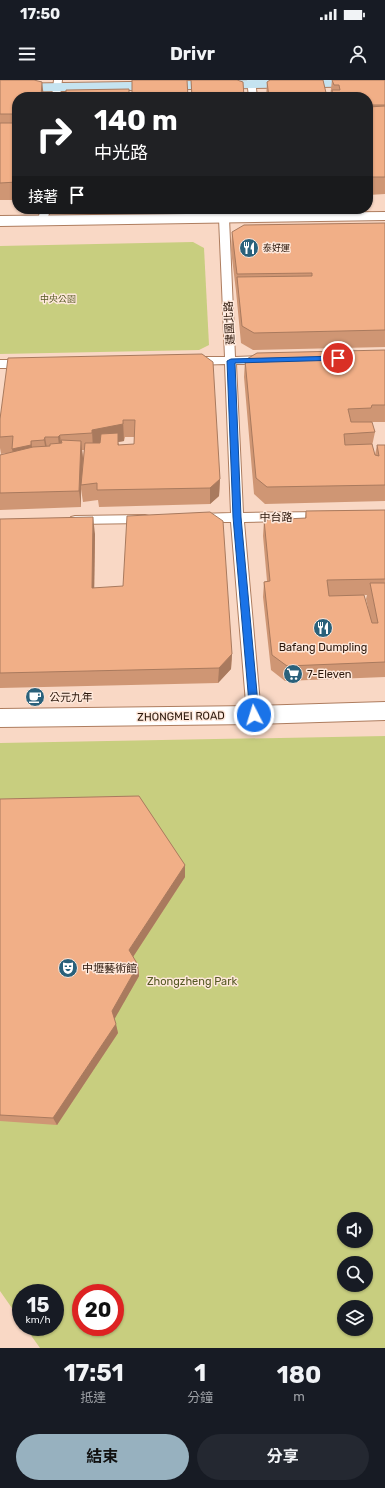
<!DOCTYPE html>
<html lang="zh-TW">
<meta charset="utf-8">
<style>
:root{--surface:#171b24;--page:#242831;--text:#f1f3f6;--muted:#9ea1a6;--accent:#97b1bf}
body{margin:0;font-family:Rubik,"Noto Sans TC",sans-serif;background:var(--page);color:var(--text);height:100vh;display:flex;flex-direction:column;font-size:15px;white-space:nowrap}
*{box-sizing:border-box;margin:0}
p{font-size:13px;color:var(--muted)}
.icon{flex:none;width:22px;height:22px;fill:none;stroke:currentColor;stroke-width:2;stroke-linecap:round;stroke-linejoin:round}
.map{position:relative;height:1268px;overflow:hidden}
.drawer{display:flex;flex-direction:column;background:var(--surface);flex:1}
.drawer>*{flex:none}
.hud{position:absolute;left:12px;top:12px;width:361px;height:122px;border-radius:16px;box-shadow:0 1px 3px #0004;background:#202124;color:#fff;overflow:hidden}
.controls{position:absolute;left:337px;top:1132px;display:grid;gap:8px}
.controls a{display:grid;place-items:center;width:36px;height:36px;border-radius:50%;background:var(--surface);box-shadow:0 1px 3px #0004;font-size:20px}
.speed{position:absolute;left:12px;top:1204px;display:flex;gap:8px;font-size:20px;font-weight:700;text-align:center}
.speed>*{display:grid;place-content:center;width:52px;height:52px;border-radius:50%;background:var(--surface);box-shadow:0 1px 3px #0004;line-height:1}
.speed small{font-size:10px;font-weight:400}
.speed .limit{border:6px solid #d22;background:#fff;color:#111}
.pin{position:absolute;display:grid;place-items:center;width:34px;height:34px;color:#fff;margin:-17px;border:2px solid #fff;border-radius:50%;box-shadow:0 1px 4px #0007}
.me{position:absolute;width:44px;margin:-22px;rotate:355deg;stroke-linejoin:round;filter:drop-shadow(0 0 3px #0008)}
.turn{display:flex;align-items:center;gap:14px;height:84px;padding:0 16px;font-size:18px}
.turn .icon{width:52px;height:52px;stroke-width:2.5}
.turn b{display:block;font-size:28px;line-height:34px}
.then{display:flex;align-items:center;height:38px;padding:0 16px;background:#0003;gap:8px;font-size:15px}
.eta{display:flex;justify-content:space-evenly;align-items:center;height:68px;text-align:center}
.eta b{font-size:24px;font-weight:700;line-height:28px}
.primary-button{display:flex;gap:8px;margin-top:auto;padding:8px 16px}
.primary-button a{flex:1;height:46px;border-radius:24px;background:var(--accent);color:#111;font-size:16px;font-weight:700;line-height:46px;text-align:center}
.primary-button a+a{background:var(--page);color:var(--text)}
.status{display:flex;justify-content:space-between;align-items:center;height:28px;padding:0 20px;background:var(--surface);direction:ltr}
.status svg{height:11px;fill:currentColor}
header{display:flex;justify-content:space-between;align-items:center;height:52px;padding:0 16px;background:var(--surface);font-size:18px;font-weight:700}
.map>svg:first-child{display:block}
</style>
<div class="status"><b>17:50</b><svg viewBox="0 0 49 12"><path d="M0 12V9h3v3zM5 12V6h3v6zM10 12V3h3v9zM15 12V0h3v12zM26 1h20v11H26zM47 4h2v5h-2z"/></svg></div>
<header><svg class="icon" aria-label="menu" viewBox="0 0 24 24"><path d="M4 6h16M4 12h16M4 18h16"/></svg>Drivr<svg class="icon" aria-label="person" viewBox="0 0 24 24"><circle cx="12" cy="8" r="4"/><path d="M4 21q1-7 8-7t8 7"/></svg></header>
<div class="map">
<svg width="385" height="1268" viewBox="0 0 385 1268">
<rect width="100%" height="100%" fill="#f9d8c5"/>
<!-- green -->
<g fill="#c8ce7f" fill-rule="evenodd">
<polygon points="193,162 204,168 209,265 199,270 0,274 0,166"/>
<path d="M385,656V1268H40L25,1247H55V1213H21V1241L0,1211V663ZM344,1139H366V1161H344ZM344,1183H366V1205H344ZM81,1213H115V1247H81ZM344,1227H366V1249H344Z"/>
</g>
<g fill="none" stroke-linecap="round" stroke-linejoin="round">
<defs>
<g id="lane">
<polygon points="54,0 62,0 60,17 52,17"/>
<polygon points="247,0 255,0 257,17 249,17"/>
<polygon points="41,129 51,129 46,141 40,141 38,139"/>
<polygon points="188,129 198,129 199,139 197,141 191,141"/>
<polygon points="269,129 279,129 281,138 279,140 273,140"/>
<polygon points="224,135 229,138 235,277 264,276 268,278 269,280 268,282 264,284 236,284 243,433 325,432 329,433 331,436 329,439 325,440 244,442 261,635 259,639 254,641 249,639 247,635 231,442 199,442 195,441 193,438 195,435 199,434 231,433 225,284 194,285 190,283 189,281 190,279 194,277 225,277 219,138"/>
<polygon points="0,280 26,280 30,282 31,284 30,286 26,288 0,288"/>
<polygon points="145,435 149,436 151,439 149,442 145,443 75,444 71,443 69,440 71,437 75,436"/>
</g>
<g id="street">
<polygon points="385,132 385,140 0,146 0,136"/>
<polygon points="385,622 385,640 254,644 0,647 0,629 254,626"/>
</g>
<polygon id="secondary" points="261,0 385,0 385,6 0,12 0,4"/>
</defs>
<!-- lane casing -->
<use href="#lane" stroke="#ae7d5f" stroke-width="2"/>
<!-- street casing -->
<use href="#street" stroke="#ae7d5f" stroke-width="2"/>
<!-- secondary casing -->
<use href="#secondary" stroke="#ae7d5f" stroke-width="2"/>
<!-- lane -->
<use href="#lane" fill="#fff" fill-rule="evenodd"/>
<!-- street -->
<use href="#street" fill="#fff" fill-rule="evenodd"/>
<!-- secondary -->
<use href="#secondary" fill="#c5e3f0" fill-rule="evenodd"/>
</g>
<!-- wall -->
<g fill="#cf9674" fill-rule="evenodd">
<polygon points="0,0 17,17 17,120 0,120"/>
<polygon points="191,0 244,17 191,17"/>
<polygon points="332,0 385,0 385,114 368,115 368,17 330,17"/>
<polygon points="267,2 327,17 266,17"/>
<polygon points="385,143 385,267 253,270 241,263 236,211 231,170 232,152"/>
<polygon points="385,270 385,342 369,342 375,352 372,366 375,375 377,365 385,365 385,421 265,424 254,414 244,297 245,280"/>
<path d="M202,274L220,399L219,416L210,424L99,427L98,420L83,422L81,409V427L0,430V376L8,373L1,374L0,368V339ZM125,357H134V364L119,365L118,362L124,361ZM82,370H84L82,392L83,378Z"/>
<path d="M385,430V597L285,601L271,590L263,517L264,502L267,501L263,456L264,440L305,438L306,431ZM364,515H367L366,519L369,532Z"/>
<polygon points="0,439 95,454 94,508 232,574 231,589 218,603 0,608"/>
<polygon points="0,719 185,797 133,877 138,885 139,896 114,939 118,953 57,1045 0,1041"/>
</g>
<!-- shaded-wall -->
<g fill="#a97a5e">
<polygon points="42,2 44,17 41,17"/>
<polygon points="123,340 124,361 118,362 119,370 93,370 92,350"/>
<polygon points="60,355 62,371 60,374 58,357"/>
<polygon points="45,357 48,374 47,377 44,360"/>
<polygon points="31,361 34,378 16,386 12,369"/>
<polygon points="81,361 83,378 82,405 81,405 81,427 79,411"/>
<polygon points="220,399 219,416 210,424 210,408"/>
<polygon points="93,437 95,454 94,524 92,508"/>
<polygon points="232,574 231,589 218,603 219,588"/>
<polygon points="185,785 185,797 131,880 129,870"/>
<polygon points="138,885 139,896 114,940 112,931"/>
<polygon points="116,944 118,953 57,1045 53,1038"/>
</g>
<!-- building -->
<g fill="#f1af87" stroke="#a97a5e">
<polygon points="0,0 34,0 42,2 41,17 17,17 17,34 0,34"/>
<polygon points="132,0 187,0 188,17 132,17"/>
<polygon points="191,0 237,0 243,2 244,17 192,17"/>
<polygon points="270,0 323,0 327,17 269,17 267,2"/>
<polygon points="332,0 385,0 385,25 368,25 368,17 333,17 332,10 340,10 339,5 334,5"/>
<polygon points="129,9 129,17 66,17 66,10"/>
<polygon points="385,26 385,97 368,97 368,49 370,49 369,46 368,46 368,27"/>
<polygon points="0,43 17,43 17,102 0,103"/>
<polygon points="385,143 385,250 254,253 242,246 237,197 312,196 312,193 237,194 232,152 244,145"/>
<polygon points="385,270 385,325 372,325 371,328 348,329 351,342 372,342 375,352 344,354 345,365 372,364 375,375 379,376 377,365 385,365 385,405 267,407 256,398 245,280 257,273"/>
<polygon points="202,274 213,282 220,399 210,408 97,410 97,403 81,405 85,363 100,363 101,354 118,353 118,365 134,364 135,340 123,340 123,344 92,350 92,353 60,355 58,357 45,357 44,360 31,361 31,365 12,369 13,356 0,357 0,339 8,278"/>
<polygon points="61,360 81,361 79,411 0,413 0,375 33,367 50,366 50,364 62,363"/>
<polygon points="385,430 385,499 327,500 329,516 364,515 372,543 378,543 370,503 385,503 385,582 287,586 272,575 264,502 270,501 264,440 306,438 306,431"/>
<polygon points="210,432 223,441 232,574 219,588 0,593 0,439 93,437 92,508 123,506 127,436"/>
<polygon points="139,716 185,785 129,870 138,885 112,931 116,944 53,1038 0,1035 0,719"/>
</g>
<!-- route -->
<polygon fill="#1a73e8" stroke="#114b97" points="338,276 341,277 341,280 235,283 241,437 259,635 257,638 251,638 250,635 233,437 227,281 231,279"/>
<!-- icons -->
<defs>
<symbol id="restaurant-disc" viewBox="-11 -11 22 22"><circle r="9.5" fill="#2a617b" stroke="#fee8db"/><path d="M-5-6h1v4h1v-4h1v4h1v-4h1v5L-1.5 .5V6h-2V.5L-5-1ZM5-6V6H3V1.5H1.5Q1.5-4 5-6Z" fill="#fff"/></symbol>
<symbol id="supermarket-disc" viewBox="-11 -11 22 22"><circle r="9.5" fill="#2a617b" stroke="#fee8db"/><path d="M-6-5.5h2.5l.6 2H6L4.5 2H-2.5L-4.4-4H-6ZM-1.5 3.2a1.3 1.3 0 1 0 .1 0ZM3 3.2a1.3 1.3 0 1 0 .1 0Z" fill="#fff"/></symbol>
<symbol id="cafe-disc" viewBox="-11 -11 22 22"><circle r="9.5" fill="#2a617b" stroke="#fee8db"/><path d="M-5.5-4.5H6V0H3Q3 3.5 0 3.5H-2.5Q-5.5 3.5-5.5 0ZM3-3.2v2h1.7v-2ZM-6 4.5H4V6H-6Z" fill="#fff"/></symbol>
<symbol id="theatre-disc" viewBox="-11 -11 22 22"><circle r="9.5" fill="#2a617b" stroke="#fee8db"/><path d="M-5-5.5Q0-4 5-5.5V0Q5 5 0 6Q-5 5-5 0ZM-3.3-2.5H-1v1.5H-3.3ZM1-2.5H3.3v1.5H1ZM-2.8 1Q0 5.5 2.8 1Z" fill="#fff"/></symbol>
</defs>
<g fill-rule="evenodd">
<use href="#restaurant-disc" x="238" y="157" width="22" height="22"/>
<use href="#restaurant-disc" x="312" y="537" width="22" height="22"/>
<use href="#supermarket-disc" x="282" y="583" width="22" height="22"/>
<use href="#cafe-disc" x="24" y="606" width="22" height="22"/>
<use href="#theatre-disc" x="57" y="877" width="22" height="22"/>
</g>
<g text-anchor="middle" stroke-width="3" stroke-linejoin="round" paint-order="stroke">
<!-- far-poi labels -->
<g font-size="9" fill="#2a160a" stroke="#fee8db" text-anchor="start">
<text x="263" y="171">泰好運</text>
</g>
<!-- far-park labels -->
<g font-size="9" fill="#565924" stroke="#fee8db">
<text x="58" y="222">中央公園</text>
</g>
<!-- street labels -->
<g font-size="11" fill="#2a160a" stroke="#fee8db">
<text transform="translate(229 243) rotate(-93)" y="4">建國北路</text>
<text x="276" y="441">中台路</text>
<text transform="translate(181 636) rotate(-1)" y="4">ZHONGMEI ROAD</text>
</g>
<!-- poi labels -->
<g font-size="11" fill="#2a160a" stroke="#fee8db" text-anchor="start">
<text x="323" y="571" text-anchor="middle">Bafang Dumpling</text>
<text x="307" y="598">7-Eleven</text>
<text x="49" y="621">公元九年</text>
<text x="82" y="892">中壢藝術館</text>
</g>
<!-- park labels -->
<g font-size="11" fill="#565924" stroke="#fee8db">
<text x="192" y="905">Zhongzheng Park</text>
</g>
</g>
</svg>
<div class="controls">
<a><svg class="icon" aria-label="sound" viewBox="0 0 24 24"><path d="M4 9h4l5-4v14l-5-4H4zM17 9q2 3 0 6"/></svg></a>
<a><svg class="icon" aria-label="search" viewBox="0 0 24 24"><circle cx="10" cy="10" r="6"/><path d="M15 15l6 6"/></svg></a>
<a><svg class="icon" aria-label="layers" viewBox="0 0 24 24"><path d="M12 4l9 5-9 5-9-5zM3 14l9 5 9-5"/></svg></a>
</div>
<div class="speed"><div>15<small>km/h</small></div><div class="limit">20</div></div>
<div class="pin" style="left:338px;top:278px;background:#d93025"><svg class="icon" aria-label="arrive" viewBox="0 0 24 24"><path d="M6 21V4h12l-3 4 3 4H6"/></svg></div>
<svg class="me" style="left:254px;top:635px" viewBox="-20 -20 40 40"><circle r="17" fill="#1a73e8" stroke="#fff" stroke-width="3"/><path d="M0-11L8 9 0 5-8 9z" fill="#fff"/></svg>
<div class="hud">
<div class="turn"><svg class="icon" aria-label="right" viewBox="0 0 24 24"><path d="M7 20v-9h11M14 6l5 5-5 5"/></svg><div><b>140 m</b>中光路</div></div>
<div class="then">接著<svg class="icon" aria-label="arrive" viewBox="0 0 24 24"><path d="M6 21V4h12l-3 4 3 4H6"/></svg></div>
</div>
</div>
<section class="drawer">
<div class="eta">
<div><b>17:51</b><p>抵達</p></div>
<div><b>1</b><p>分鐘</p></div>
<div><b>180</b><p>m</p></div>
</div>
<div class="primary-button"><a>結束</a><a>分享</a></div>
</section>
